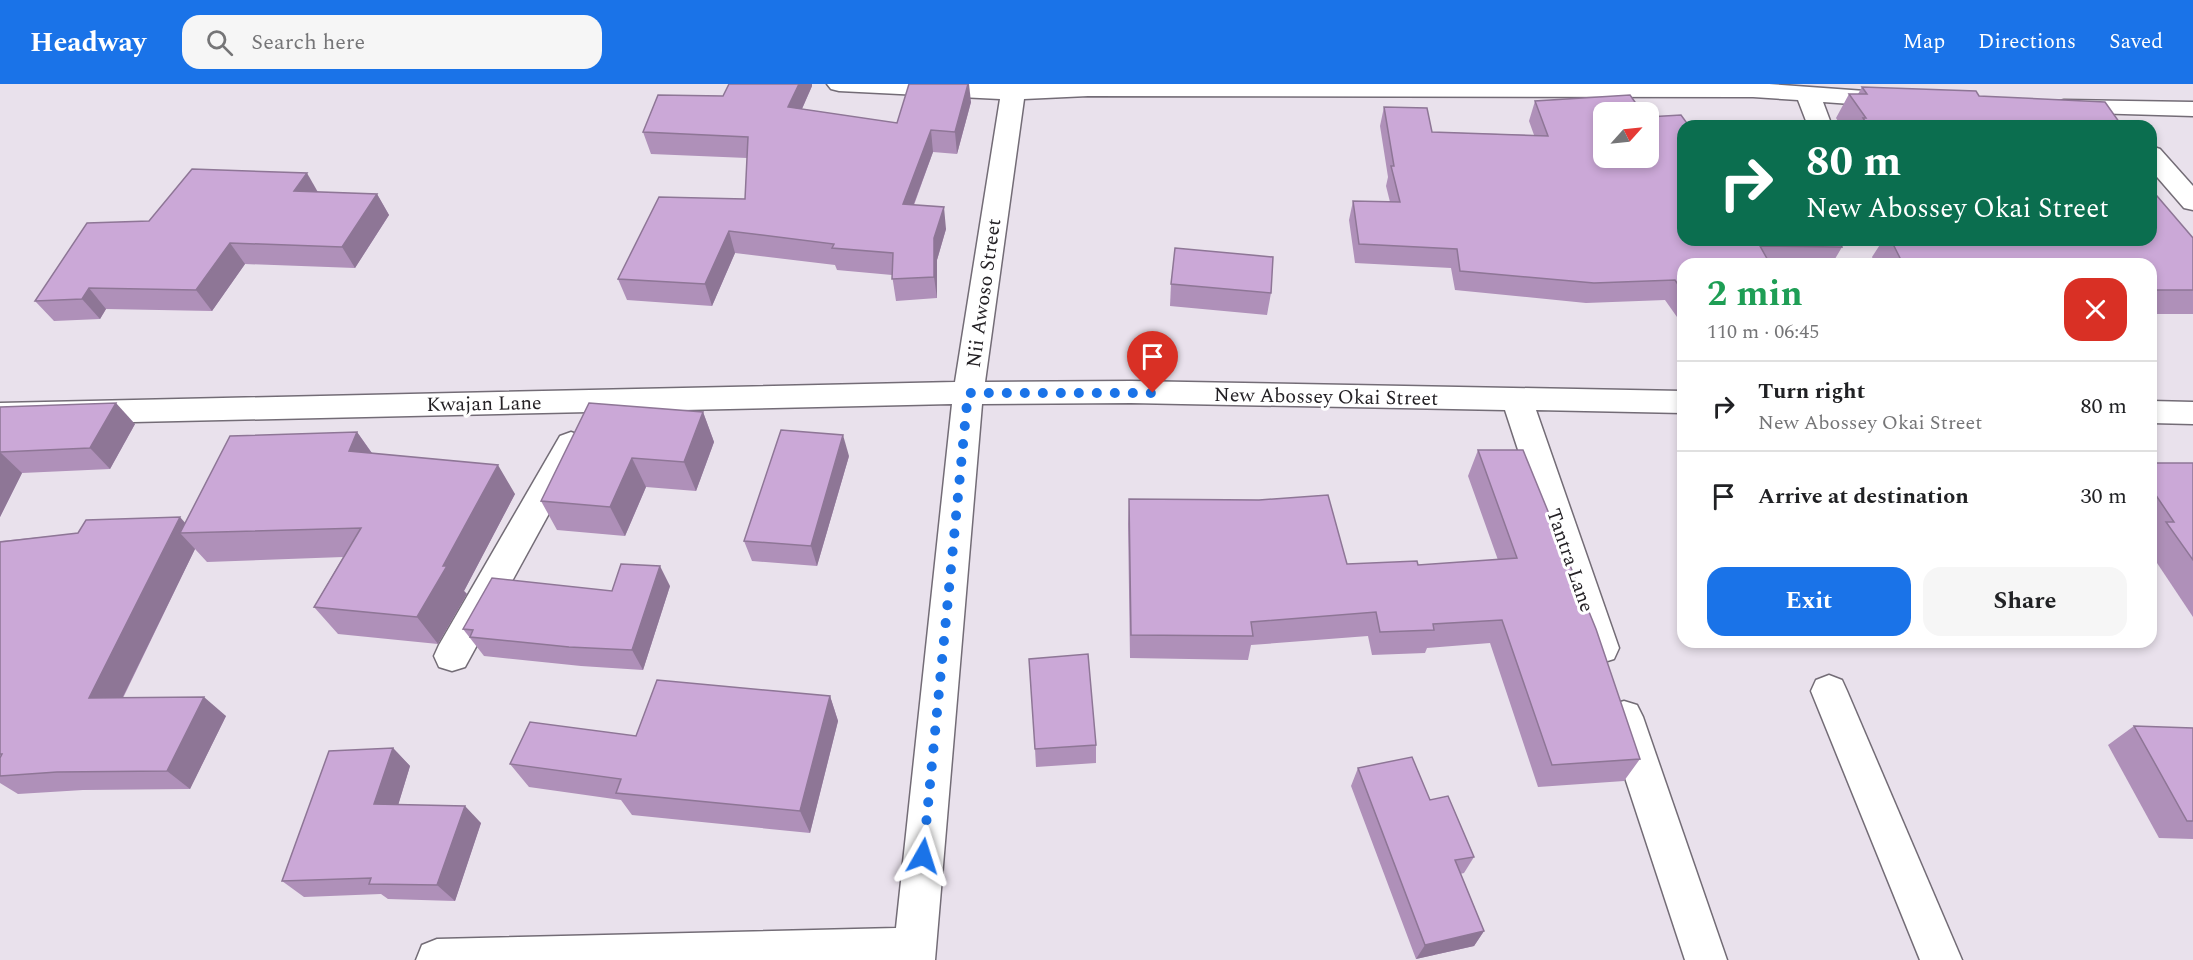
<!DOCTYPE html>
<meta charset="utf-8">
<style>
:root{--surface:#fff;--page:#f6f6f6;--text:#202124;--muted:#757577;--line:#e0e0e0;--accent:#1a73e8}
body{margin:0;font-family:Spectral,serif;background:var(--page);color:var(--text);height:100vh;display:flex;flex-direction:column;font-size:22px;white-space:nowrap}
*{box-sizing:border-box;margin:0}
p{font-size:20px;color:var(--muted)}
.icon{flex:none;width:33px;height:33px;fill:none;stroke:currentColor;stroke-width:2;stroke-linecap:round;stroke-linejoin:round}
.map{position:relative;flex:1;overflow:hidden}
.details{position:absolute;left:1677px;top:174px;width:480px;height:390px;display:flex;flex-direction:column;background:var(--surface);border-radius:18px;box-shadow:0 3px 9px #0003}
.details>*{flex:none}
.banner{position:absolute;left:1677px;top:36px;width:480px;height:126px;border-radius:18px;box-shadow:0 3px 9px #0003;background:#0b6e4f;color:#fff;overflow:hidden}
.needle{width:39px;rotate:63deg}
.tools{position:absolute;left:1593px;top:18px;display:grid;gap:12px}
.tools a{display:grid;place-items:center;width:66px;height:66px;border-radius:12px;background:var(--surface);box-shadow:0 3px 9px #0003;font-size:30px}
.pin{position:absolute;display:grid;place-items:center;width:51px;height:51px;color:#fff;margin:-62px -26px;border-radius:50% 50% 50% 0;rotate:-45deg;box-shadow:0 0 6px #0007}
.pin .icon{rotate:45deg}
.me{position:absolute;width:66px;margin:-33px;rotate:6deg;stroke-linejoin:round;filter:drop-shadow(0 0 4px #0008)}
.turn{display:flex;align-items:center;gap:21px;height:126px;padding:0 30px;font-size:27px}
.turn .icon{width:78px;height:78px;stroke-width:2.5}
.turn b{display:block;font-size:42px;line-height:51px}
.round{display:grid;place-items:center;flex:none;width:63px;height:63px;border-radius:18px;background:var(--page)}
.head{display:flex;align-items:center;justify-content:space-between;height:102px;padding:0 30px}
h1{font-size:36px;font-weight:700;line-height:45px;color:#1e9e55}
.action{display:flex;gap:12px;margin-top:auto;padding:12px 30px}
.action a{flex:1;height:69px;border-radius:18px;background:var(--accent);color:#fff;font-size:24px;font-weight:700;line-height:69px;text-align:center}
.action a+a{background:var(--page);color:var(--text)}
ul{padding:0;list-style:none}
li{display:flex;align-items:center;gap:18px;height:90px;padding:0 30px;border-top:2px solid var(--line)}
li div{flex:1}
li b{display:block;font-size:22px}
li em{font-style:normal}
header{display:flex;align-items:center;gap:36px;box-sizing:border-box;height:84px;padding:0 30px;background:var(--accent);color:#fff}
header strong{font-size:28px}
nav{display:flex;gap:33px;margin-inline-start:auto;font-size:21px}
.search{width:420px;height:54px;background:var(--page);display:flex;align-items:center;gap:15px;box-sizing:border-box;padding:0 21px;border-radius:18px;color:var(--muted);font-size:22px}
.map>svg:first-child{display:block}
</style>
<header>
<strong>Headway</strong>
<div class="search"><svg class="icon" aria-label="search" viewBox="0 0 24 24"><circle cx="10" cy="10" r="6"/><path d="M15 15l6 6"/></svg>Search here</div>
<nav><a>Map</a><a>Directions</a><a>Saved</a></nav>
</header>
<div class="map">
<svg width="2193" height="876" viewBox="0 0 2193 876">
<rect width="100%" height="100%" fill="#e9e1ec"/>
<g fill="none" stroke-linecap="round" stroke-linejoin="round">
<defs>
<g id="minor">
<polygon points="827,0 1769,0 1893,9 1902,11 1905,16 1902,21 1893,23 1823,18 1832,42 1808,42 1798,16 1753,13 1088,12 1024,15 985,298 1131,297 1683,307 1683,329 1536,326 1619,564 1614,575 1601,579 1588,575 1583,564 1505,326 1131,319 982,320 935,876 416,876 422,861 437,855 896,844 952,320 0,341 0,319 955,298 1000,15 839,7 831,5"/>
<polygon points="2064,16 2193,18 2193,32 2055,28 2052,23 2055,18"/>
<polygon points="2151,62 2160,65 2193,102 2193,126 2184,124 2151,86"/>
<polygon points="2151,317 2193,318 2193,340 2151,339"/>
<polygon points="571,348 582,352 587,360 465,583 452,587 439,583 434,572 439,561 560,352"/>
<polygon points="1829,591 1842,596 1847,607 1962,876 1920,876 1811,607 1816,596"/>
<polygon points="1624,617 1637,621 1643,633 1727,876 1685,876 1605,633 1611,621"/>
</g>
</defs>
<!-- minor casing -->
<use href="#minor" stroke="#736c76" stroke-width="3"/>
<!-- minor -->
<use href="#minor" fill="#fff" fill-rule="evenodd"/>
</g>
<!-- wall -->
<g fill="#af90b9">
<polygon points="729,0 812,0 812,2 802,25 897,39 971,18 957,70 933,68 914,121 946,145 937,176 937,214 896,217 892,191 837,186 835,181 735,169 712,222 627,216 618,195 745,115 747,74 651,70 643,48 723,12"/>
<polygon points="1862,3 1979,12 2122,42 1841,42 1836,34 1849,10 1858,10"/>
<polygon points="1535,17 1683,156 1842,163 1832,180 1683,180 1683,232 1677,233 1665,216 1586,219 1455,206 1451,184 1355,179 1349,136 1353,117 1390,118 1386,102 1388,93 1380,42 1384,23 1432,48 1534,51 1529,37"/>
<polygon points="318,108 377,110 389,131 355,184 245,180 212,227 106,225 100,235 54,237 35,217 149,137"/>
<polygon points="2193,154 2193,230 2151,230 2151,180 1875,180 1872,173 1883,156 2151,156"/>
<polygon points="1171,200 1271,209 1267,231 1170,222"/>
<polygon points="0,323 135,340 110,385 22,389 0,433"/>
<polygon points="703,328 714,358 696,407 646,403 625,452 557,446 541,417"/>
<polygon points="357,348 372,369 515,410 464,507 467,510 438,560 338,550 314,523 343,473 207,478 195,465 123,614 226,632 190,705 83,706 18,710 0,699 0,457 185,439"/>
<polygon points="1478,366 1640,675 1624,697 1538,703 1490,559 1427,564 1425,569 1372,571 1368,552 1251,561 1248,576 1130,574 1128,440 1129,415 1347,480 1418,481 1498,476 1468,392"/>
<polygon points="849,372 817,482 752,477 744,457"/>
<polygon points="2151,379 2193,379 2193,533 2151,470"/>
<polygon points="670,502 643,586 581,582 484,572 463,545 612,507"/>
<polygon points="830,612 838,637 810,749 632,731 621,716 529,703 510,680"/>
<polygon points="2134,642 2193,644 2193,755 2159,754 2108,661"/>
<polygon points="1096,661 1096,679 1036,683 1035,665"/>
<polygon points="393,664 410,682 398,721 481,739 455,817 388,815 381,810 304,813 282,797"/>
<polygon points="1358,684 1430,716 1474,773 1464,789 1460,790 1484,847 1474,862 1416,875 1351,702"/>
</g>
<!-- shaded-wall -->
<g fill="#8e7696">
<polygon points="799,0 812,0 812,2 793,45 788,23"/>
<polygon points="968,0 969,0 971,18 957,70 955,48"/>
<polygon points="931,46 933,68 906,141 903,120"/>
<polygon points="307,89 319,110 294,107"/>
<polygon points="377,110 389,131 355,184 342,163"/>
<polygon points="944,123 946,145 937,176 937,214 934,193 934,154"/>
<polygon points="729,147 735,169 712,222 705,200"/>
<polygon points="230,159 245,180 212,227 196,206"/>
<polygon points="89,204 106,225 100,235 82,215"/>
<polygon points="116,319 135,340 110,385 90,364"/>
<polygon points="703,328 714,358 696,407 684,378"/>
<polygon points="357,348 378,378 349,367"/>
<polygon points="843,351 849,372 817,482 811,462"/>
<polygon points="0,368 22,389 0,433"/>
<polygon points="632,374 646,403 625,452 610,423"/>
<polygon points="498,381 515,410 464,507 467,510 438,560 417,533 443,482"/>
<polygon points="180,433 194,449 180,449 195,465 113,633 89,614"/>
<polygon points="660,482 670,502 643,586 632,566"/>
<polygon points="830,612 838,637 810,749 800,727"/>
<polygon points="204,613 226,632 190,705 167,687"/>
<polygon points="393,664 410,682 393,738 374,720"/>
<polygon points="465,722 481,739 455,817 437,801"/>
<polygon points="1484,847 1474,862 1416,875 1425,861"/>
</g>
<!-- building -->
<g fill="#cba8d7" stroke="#8e7696" stroke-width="1.5">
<polygon points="729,0 799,0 788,23 897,39 909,0 968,0 955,48 931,46 903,120 944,123 934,154 934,193 892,195 893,169 832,164 834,160 729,147 705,200 618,195 659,113 745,115 748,53 643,48 658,11 723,12"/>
<polygon points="1862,3 1976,7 1979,12 2105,18 2122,42 1868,42 1863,34 1866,34 1849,10 1867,10"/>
<polygon points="1630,11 1642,28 1604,28 1604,74 1648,74 1648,33 1681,31 1689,42 1683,42 1683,156 1839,156 1842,163 1760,162 1770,180 1683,180 1683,208 1675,196 1594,199 1460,187 1457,165 1359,160 1353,117 1400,118 1391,82 1394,82 1384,23 1427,24 1432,48 1548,52 1535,17"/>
<polygon points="192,85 307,89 294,107 377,110 342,163 230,159 196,206 89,204 82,215 35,217 87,139 149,137"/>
<polygon points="2151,105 2193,154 2193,206 2151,206 2151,180 1903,180 1891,156 2151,156"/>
<polygon points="1175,164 1273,173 1271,209 1171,200"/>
<polygon points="116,319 90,364 0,368 0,323"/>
<polygon points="589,319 703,328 684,378 632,374 610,423 541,417"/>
<polygon points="781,346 843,351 811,462 744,457"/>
<polygon points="357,348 349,367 498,381 443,482 447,482 417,533 314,523 361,444 180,449 230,352"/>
<polygon points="1478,366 1523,366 1596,545 1640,675 1552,681 1502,536 1433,540 1434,546 1380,548 1376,528 1251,538 1253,552 1131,551 1129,415 1259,416 1328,411 1347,480 1417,477 1418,481 1517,474"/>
<polygon points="2151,379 2193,379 2193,476 2166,438 2174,438 2151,404"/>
<polygon points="180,433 89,614 204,613 167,687 57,688 0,692 0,674 2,670 0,670 0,458 78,449 86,436"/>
<polygon points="621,480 660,482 632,566 569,563 470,553 473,546 463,545 492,494 612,507"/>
<polygon points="1088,570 1096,661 1035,665 1029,575"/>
<polygon points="657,596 830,612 800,727 616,709 621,695 510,680 530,638 636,652"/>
<polygon points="2134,642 2193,644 2193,737 2187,737"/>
<polygon points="393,664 374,720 465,722 437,801 369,800 371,794 282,797 329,667"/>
<polygon points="1412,673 1430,716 1448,712 1474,773 1455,776 1484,847 1425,861 1358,684"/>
</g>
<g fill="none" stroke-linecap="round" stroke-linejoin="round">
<!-- route -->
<polyline stroke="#1a73e8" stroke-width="10" stroke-dasharray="0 18" points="923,772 968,309 1153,309"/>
</g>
<g text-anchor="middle" stroke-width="6" stroke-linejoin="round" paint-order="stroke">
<!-- street labels -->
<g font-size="20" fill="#242125" stroke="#fff">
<text transform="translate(983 209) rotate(-82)" y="7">Nii Awoso Street</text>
<text transform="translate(1326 312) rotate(1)" y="7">New Abossey Okai Street</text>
<text transform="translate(484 319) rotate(-1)" y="7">Kwajan Lane</text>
<text transform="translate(1571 476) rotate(71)" y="7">Tantra Lane</text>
</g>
</g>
</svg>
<div class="tools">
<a><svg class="needle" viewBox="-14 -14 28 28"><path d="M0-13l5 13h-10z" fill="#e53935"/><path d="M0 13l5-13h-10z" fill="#757577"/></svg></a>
</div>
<div class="pin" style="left:1153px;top:309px;background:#d93025"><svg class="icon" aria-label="arrive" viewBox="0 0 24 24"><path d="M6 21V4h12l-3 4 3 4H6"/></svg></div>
<svg class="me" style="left:923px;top:772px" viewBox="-20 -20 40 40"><path d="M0-17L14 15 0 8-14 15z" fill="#1a73e8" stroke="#fff" stroke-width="4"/></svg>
<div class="banner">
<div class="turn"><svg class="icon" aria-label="right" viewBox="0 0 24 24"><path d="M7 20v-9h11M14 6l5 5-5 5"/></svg><div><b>80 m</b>New Abossey Okai Street</div></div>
</div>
<section class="details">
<div class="head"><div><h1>2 min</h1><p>110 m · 06:45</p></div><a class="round" style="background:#d93025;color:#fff"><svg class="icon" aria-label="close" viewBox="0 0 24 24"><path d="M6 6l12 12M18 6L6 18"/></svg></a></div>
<ul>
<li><svg class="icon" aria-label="right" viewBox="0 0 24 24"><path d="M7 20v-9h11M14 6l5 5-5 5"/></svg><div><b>Turn right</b><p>New Abossey Okai Street</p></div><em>80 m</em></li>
<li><svg class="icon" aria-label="arrive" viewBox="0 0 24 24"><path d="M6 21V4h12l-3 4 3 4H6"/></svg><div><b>Arrive at destination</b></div><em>30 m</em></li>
</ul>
<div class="action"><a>Exit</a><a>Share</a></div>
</section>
</div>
